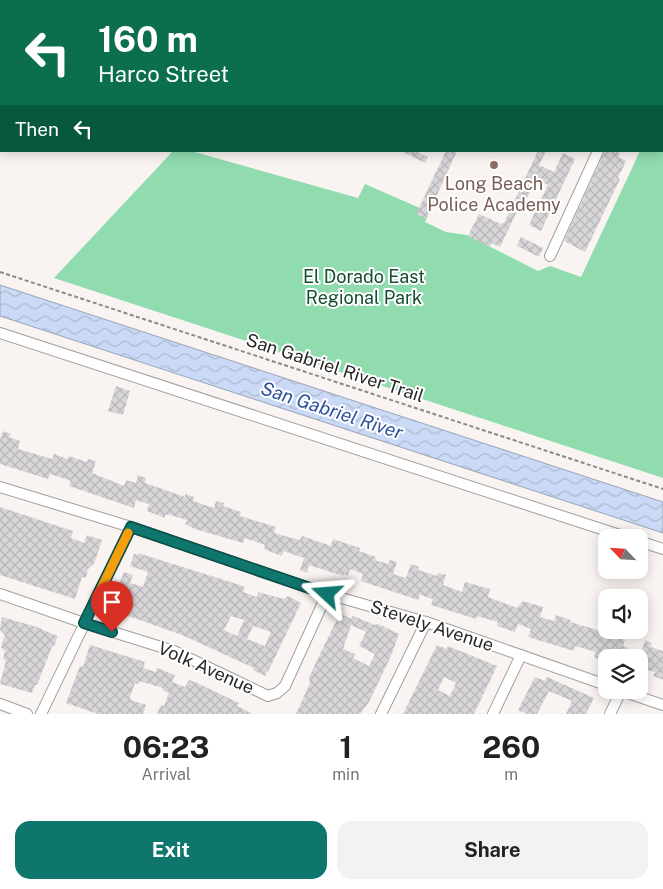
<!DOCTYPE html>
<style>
:root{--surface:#fff;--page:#f2f2f2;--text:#222;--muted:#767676;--accent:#0f766e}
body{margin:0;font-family:"Public Sans",sans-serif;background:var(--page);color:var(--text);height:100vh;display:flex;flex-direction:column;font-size:19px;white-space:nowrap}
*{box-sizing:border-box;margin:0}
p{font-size:16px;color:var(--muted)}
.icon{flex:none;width:28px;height:28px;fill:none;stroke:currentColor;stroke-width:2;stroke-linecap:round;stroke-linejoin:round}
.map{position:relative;height:714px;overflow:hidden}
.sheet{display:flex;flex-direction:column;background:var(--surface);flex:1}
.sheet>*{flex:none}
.hud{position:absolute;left:0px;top:0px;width:664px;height:152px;box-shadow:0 2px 12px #0003;background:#0b6e4f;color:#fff;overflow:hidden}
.needle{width:32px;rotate:295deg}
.fabs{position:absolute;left:598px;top:529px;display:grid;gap:10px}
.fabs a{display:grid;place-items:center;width:50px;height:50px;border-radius:10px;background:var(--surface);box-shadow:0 2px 12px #0003;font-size:25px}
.pin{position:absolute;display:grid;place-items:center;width:42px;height:42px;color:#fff;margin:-51px -21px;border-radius:50% 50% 50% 0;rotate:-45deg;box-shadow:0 0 5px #0007}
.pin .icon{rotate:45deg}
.me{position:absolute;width:55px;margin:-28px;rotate:289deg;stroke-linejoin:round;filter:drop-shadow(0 0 4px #0008)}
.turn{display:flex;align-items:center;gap:18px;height:105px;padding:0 15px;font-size:22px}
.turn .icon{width:65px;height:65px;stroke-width:2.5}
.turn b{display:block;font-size:35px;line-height:42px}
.then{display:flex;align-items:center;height:48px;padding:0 15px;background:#0003;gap:10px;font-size:19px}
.eta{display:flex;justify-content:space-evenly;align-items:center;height:85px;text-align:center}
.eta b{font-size:30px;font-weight:700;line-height:35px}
.button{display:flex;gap:10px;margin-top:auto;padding:10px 15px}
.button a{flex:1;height:58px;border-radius:15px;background:var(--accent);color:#fff;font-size:20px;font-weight:700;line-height:58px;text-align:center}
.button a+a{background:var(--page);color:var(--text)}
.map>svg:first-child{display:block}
</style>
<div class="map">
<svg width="663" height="714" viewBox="0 0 663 714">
<defs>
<pattern id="water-waves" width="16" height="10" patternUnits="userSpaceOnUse" patternTransform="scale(1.25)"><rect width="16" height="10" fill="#cad9f5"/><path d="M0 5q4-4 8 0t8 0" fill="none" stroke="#aebad2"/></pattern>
<pattern id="building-cross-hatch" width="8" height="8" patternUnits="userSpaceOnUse" patternTransform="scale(1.25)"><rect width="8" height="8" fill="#d8d5d9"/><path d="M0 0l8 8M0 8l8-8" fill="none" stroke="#b9b7ba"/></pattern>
</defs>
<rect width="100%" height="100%" fill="#f9f4f1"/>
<!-- green -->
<polygon fill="#90dcaf" points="321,0 663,0 663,478 54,278 173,151 191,151 358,198 365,184 429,212 425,222 446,232 467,235 538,271 550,266 581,277 640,151 662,151 662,1 320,1"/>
<!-- water -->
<polygon fill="url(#water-waves)" stroke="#9aa4b7" points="0,285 663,502 663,533 0,316"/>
<!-- building -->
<g fill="url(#building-cross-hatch)" fill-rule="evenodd">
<polygon points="401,151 416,151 428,157 425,163"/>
<polygon points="446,151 457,151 426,219 416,214"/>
<polygon points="538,151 546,151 539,165 554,172 563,153 575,159 541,231 529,225 548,185 536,179 527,198 524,197 500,247 492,243 490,247 468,236 479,214 501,224 504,223"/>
<polygon points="605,151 616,151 620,153 618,157 626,161 618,178 620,179 585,252 564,241"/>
<polygon points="521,237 543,248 539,257 517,246"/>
<polygon points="116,386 130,391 123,415 108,411"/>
<polygon points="3,431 11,434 9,437 20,441 18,449 52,459 54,454 68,459 69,456 87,462 88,459 96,461 92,473 124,486 126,480 136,483 138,475 146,478 145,483 185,497 185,494 194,497 193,501 214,508 216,501 224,503 223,506 241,512 240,516 276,527 274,533 288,537 300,540 302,536 331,546 333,539 360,548 359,551 376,557 375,560 388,564 390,560 397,562 393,574 406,578 411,564 419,567 418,570 437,576 438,573 446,575 443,585 462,592 465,582 490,589 488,597 517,608 523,601 543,607 540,617 554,621 556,615 571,620 570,622 611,634 625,640 623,646 628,648 627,651 640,656 645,640 652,643 651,647 663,651 663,680 653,676 655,672 639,668 639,658 606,658 606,661 594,658 596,652 575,646 574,651 528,637 531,629 518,624 515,632 497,626 498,622 477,616 476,619 431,605 433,599 420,595 418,600 361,581 363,574 350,569 348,576 344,574 343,576 309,565 307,573 300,570 304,558 283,551 282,556 274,553 264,549 265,545 245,538 243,543 195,529 185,524 187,520 170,515 165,515 165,518 147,511 149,504 136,500 134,508 69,486 71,481 50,474 48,479 0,464 0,440"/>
<polygon points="0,507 73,531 71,538 84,543 87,535 102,540 94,564 88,569 86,578 82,577 75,599 0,575"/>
<path d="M138,553L240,585L245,587L243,592L257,597L258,592L284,599L288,596L301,603L268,672L267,671L265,676L253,670L254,668L182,635L109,609L124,572L133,575L130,583L143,587L148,572L130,566L134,554L138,555ZM231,616L244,620L237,636L224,630ZM253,626L271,632L265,646L247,639Z"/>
<path d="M340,613L351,619L353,616L375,625L378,624L399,634L391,656L369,702L360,714H296L310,683L309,677ZM351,625L366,632L359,646L375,654L369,666L353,658L355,654L343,649Z"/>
<polygon points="2,617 37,627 57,636 55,645 52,647 37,685 35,685 32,693 0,684 6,660 3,659 5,651 1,647 5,635 0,630"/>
<polygon points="90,645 145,662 143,668 156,672 157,668 175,675 172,682 185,687 189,680 195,682 239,703 237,706 253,714 157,714 161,705 164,706 169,693 162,690 163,688 139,681 138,684 135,683 130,697 131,700 146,705 143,714 98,714 66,703 80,666 83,667"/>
<path d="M437,645L447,649L448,646L497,666L474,714H403ZM444,677L456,683L450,696L438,690Z"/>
<polygon points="535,677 545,681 547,677 594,698 586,714 566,714 572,701 549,691 537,714 527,714 518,710"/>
</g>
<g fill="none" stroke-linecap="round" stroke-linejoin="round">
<defs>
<g id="minor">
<polyline points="141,0 142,1"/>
<polyline points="554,0 555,1"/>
<polyline points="291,1 293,0"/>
<polyline points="531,1 532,0"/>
<polyline points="662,33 663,33"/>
<polyline points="0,98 1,98"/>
<polyline points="550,256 598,151"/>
<polyline points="0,333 629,538"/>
<polyline points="0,487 131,527 327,594 426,622 606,685"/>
<polyline points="639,541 663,549"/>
<polyline points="0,594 84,623 174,651 268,696 277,693 285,686 327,594"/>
<polyline points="619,690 663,705"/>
<polyline points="0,704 27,714"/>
<polyline points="41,714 131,527"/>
<polyline points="381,714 426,622"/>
<polyline points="493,714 521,655"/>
<polyline points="610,714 621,691"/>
</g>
</defs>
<!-- minor casing -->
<use href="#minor" stroke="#a39f9c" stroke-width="12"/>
<!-- path -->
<polyline stroke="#8c8a88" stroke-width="2" stroke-dasharray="4 2.5" stroke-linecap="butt" points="0,272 663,489"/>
<!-- minor -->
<use href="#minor" stroke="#fff" stroke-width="10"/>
</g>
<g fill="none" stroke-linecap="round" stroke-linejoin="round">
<defs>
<polyline id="route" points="112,632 84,623 131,527 327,594"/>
</defs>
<!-- route casing -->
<use href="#route" stroke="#0a4d48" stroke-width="12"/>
<!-- route -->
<use href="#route" stroke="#0f766e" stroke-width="9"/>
<!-- slow -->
<polyline stroke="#f59e0b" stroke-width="9" points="98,595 128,533"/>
</g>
<!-- markers -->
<circle fill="#8d6e63" stroke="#fff" stroke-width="2" cx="494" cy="165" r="5"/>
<g text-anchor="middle" stroke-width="4" stroke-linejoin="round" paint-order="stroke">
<!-- education labels -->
<g font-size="18" fill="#785e54" stroke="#fff">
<text x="494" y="190">Long Beach<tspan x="494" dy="21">Police Academy</tspan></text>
</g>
<!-- park labels -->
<g font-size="18" fill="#124e31" stroke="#fff">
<text x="364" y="283">El Dorado East<tspan x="364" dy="21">Regional Park</tspan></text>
</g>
<!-- street labels -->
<g font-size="18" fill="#292827" stroke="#fff">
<text transform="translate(335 368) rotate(18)" y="6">San Gabriel River Trail</text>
<text transform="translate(432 626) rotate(18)" y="6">Stevely Avenue</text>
<text transform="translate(206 668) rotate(24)" y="6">Volk Avenue</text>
</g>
<!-- water labels -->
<g font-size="19" font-style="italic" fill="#2c519e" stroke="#fff">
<text transform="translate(332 410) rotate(18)" y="7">San Gabriel River</text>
</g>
</g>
</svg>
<div class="fabs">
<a><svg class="needle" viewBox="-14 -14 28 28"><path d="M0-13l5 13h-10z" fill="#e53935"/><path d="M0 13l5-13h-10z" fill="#767676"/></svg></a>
<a><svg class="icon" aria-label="sound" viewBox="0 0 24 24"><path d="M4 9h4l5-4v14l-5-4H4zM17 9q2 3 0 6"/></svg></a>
<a><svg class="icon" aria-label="layers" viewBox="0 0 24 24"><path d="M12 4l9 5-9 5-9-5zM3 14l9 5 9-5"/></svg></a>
</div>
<div class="pin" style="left:112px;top:632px;background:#d93025"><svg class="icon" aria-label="arrive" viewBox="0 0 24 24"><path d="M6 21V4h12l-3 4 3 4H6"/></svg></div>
<svg class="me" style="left:327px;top:594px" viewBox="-20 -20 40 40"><path d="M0-17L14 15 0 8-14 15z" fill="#0f766e" stroke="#fff" stroke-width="4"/></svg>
<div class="hud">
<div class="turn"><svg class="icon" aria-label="left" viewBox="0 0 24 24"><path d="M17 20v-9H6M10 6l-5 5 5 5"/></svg><div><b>160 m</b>Harco Street</div></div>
<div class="then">Then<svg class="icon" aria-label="left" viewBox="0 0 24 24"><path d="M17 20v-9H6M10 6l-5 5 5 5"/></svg></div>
</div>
</div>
<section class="sheet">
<div class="eta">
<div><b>06:23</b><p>Arrival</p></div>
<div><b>1</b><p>min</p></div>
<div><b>260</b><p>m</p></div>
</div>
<div class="button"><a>Exit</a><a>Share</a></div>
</section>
